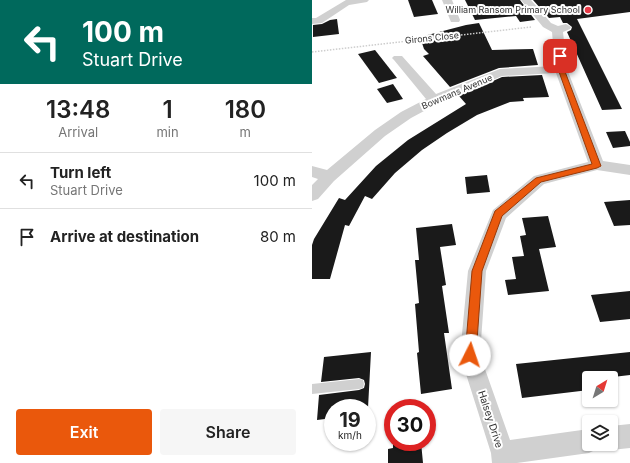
<!DOCTYPE html>
<style>
:root{--surface:#fff;--page:#f6f6f6;--text:#222;--muted:#767676;--line:#e0e0e0;--accent:#ea580c}
body{margin:0;font-family:Inter,sans-serif;background:var(--page);color:var(--text);height:100vh;display:flex;flex-direction:column;font-size:15px;white-space:nowrap}
*{box-sizing:border-box;margin:0}
p{font-size:13px;color:var(--muted)}
.icon{flex:none;width:22px;height:22px;fill:none;stroke:currentColor;stroke-width:2;stroke-linecap:round;stroke-linejoin:round}
.map{position:relative;flex:1;overflow:hidden}
.sheet{display:flex;flex-direction:column;background:var(--surface);width:312px}
.sheet>*{flex:none}
.top-card{background:#00695c;color:#fff;overflow:hidden}
.needle{width:26px;rotate:38deg}
.fabs{position:absolute;left:270px;top:371px;display:grid;gap:8px}
.fabs a{display:grid;place-items:center;width:36px;height:36px;border-radius:4px;background:var(--surface);box-shadow:0 1px 3px #0004;font-size:20px}
.speed{position:absolute;left:12px;top:399px;display:flex;gap:8px;font-size:20px;font-weight:700;text-align:center}
.speed>*{display:grid;place-content:center;width:52px;height:52px;border-radius:50%;background:var(--surface);box-shadow:0 1px 3px #0004;line-height:1}
.speed small{font-size:10px;font-weight:400}
.speed .limit{border:6px solid #d22;background:#fff;color:#111}
.pin{position:absolute;display:grid;place-items:center;width:34px;height:34px;color:#fff;margin:-17px;border-radius:8px;box-shadow:0 2px 6px #0006}
.me{position:absolute;width:44px;margin:-22px;rotate:4deg;stroke-linejoin:round;filter:drop-shadow(0 0 3px #0008)}
.turn{display:flex;align-items:center;gap:14px;height:84px;padding:0 16px;font-size:18px}
.turn .icon{width:52px;height:52px;stroke-width:2.5}
.turn b{display:block;font-size:28px;line-height:34px}
.eta{display:flex;justify-content:space-evenly;align-items:center;height:68px;text-align:center}
.eta b{font-size:24px;font-weight:600;line-height:28px}
.primary-button{display:flex;gap:8px;margin-top:auto;padding:8px 16px}
.primary-button a{flex:1;height:46px;border-radius:4px;background:var(--accent);color:#fff;font-size:16px;font-weight:600;line-height:46px;text-align:center}
.primary-button a+a{background:var(--page);color:var(--text)}
ul{padding:0;list-style:none}
li{display:flex;align-items:center;gap:12px;height:56px;padding:0 16px;border-top:1px solid var(--line)}
li div{flex:1}
li b{display:block;font-size:15px}
li em{font-style:normal}
main{display:flex;flex:1;min-height:0}
.map>svg:first-child{display:block}
</style>
<main>
<section class="sheet">
<div class="top-card">
<div class="turn"><svg class="icon" aria-label="left" viewBox="0 0 24 24"><path d="M17 20v-9H6M10 6l-5 5 5 5"/></svg><div><b>100 m</b>Stuart Drive</div></div>
</div>
<div class="eta">
<div><b>13:48</b><p>Arrival</p></div>
<div><b>1</b><p>min</p></div>
<div><b>180</b><p>m</p></div>
</div>
<ul>
<li><svg class="icon" aria-label="left" viewBox="0 0 24 24"><path d="M17 20v-9H6M10 6l-5 5 5 5"/></svg><div><b>Turn left</b><p>Stuart Drive</p></div><em>100 m</em></li>
<li><svg class="icon" aria-label="arrive" viewBox="0 0 24 24"><path d="M6 21V4h12l-3 4 3 4H6"/></svg><div><b>Arrive at destination</b></div><em>80 m</em></li>
</ul>
<div class="primary-button"><a>Exit</a><a>Share</a></div>
</section>
<div class="map">
<svg width="318" height="463" viewBox="0 0 318 463">
<rect width="100%" height="100%" fill="#fff"/>
<!-- building -->
<g fill="#1a1a1a">
<polygon points="96,0 120,0 126,14 102,17"/>
<polygon points="153,0 208,0 223,20 208,22 204,16 163,20"/>
<polygon points="221,0 318,0 318,12 265,19 310,109 290,110 255,32 259,30 260,27 255,23 251,23 248,17 237,18"/>
<polygon points="25,19 27,34 1,37 1,25 10,24 18,20"/>
<polygon points="167,23 180,50 221,49 226,65 187,68 138,87 111,56 117,54 112,49 108,37 154,25"/>
<polygon points="63,50 85,78 67,83 46,54"/>
<polygon points="230,75 237,97 211,98 212,101 198,102 165,115 135,133 110,150 83,173 60,199 53,196 37,226 33,225 18,279 0,279 0,245 2,239 27,198 33,200 64,166 96,140 154,104 147,96 190,77"/>
<polygon points="81,84 91,99 75,103 65,89"/>
<polygon points="313,131 318,142 318,146 301,148 294,132"/>
<polygon points="175,175 178,192 155,194 153,177"/>
<polygon points="318,200 318,225 302,226 292,202"/>
<polygon points="236,216 244,247 227,249 237,291 196,295 193,280 204,279 200,257 212,256 208,236 214,235 210,218"/>
<polygon points="140,224 144,245 128,247 134,285 130,286 137,333 132,333 140,389 109,394 105,353 107,352 103,304 107,303 103,260 107,260 104,228"/>
<polygon points="318,291 318,319 288,322 279,295"/>
<polygon points="59,352 56,408 21,408 21,418 5,420 7,395 47,390 52,388 53,384 52,380 47,378 9,382 12,357"/>
<polygon points="318,352 318,375 301,377 304,388 299,388 299,378 277,378 277,390 210,398 204,364"/>
<polygon points="81,442 109,442 111,463 76,463 76,449 81,448"/>
</g>
<g fill="none" stroke-linecap="round" stroke-linejoin="round">
<!-- path -->
<polyline stroke="#cdcdcd" stroke-width="1.5" stroke-dasharray="1.5 1.5" stroke-linecap="butt" points="0,52 219,27"/>
<!-- lane -->
<polygon fill="#d0d0d0" fill-rule="evenodd" points="47,379 51,380 52,384 51,388 47,389 0,394 0,384"/>
<!-- street -->
<g fill="#d0d0d0" fill-rule="evenodd">
<polygon points="34,0 57,0 55,2 37,5 10,23 0,24 0,18 4,18"/>
<polygon points="130,0 140,0 148,20 147,22 139,22"/>
<polygon points="209,0 219,0 239,23 246,26 254,24 259,27 258,29 251,32 255,69 291,161 318,165 318,175 285,170 232,184 194,218 174,271 168,355 198,440 277,429 277,444 287,444 285,449 277,453 205,463 180,463 179,453 148,355 156,271 181,210 222,176 276,162 244,73 190,76 127,103 99,118 73,136 22,181 6,199 0,201 0,185 6,179 0,177 0,166 15,170 63,130 89,112 114,99 82,60 80,58 82,56 90,56 124,94 188,69 243,66 240,32 231,27"/>
<polygon points="318,424 318,448 299,450 291,446 290,444 299,444 299,426"/>
</g>
</g>
<!-- route -->
<polygon fill="#ea580c" stroke="#983908" points="248,54 251,56 252,69 289,166 285,168 229,182 190,216 170,271 164,355 162,358 158,360 154,358 153,355 160,271 183,211 224,178 280,164 246,69 245,56"/>
<!-- markers -->
<circle fill="#e63946" stroke="#fff" stroke-width="1.5" cx="276" cy="10" r="4"/>
<g text-anchor="middle" stroke-width="4" stroke-linejoin="round" paint-order="stroke">
<!-- far-poi labels -->
<g font-size="9" fill="#333" stroke="#fff" text-anchor="end">
<text x="268" y="13">William Ransom Primary School</text>
</g>
<!-- far-street labels -->
<g font-size="9" fill="#333" stroke="#fff">
<text transform="translate(120 38) rotate(-6)" y="3">Girons Close</text>
<text transform="translate(145 92) rotate(-23)" y="3">Bowmans Avenue</text>
</g>
<!-- street labels -->
<g font-size="10" fill="#333" stroke="#fff">
<text transform="translate(179 419) rotate(72)" y="4">Halsey Drive</text>
</g>
</g>
</svg>
<div class="fabs">
<a><svg class="needle" viewBox="-14 -14 28 28"><path d="M0-13l5 13h-10z" fill="#e53935"/><path d="M0 13l5-13h-10z" fill="#767676"/></svg></a>
<a><svg class="icon" aria-label="layers" viewBox="0 0 24 24"><path d="M12 4l9 5-9 5-9-5zM3 14l9 5 9-5"/></svg></a>
</div>
<div class="speed"><div>19<small>km/h</small></div><div class="limit">30</div></div>
<div class="pin" style="left:248px;top:56px;background:#d93025"><svg class="icon" aria-label="arrive" viewBox="0 0 24 24"><path d="M6 21V4h12l-3 4 3 4H6"/></svg></div>
<svg class="me" style="left:158px;top:355px" viewBox="-20 -20 40 40"><circle r="19" fill="#fff"/><path d="M0-13L10 11 0 6-10 11z" fill="#ea580c"/></svg>
</div>
</main>
